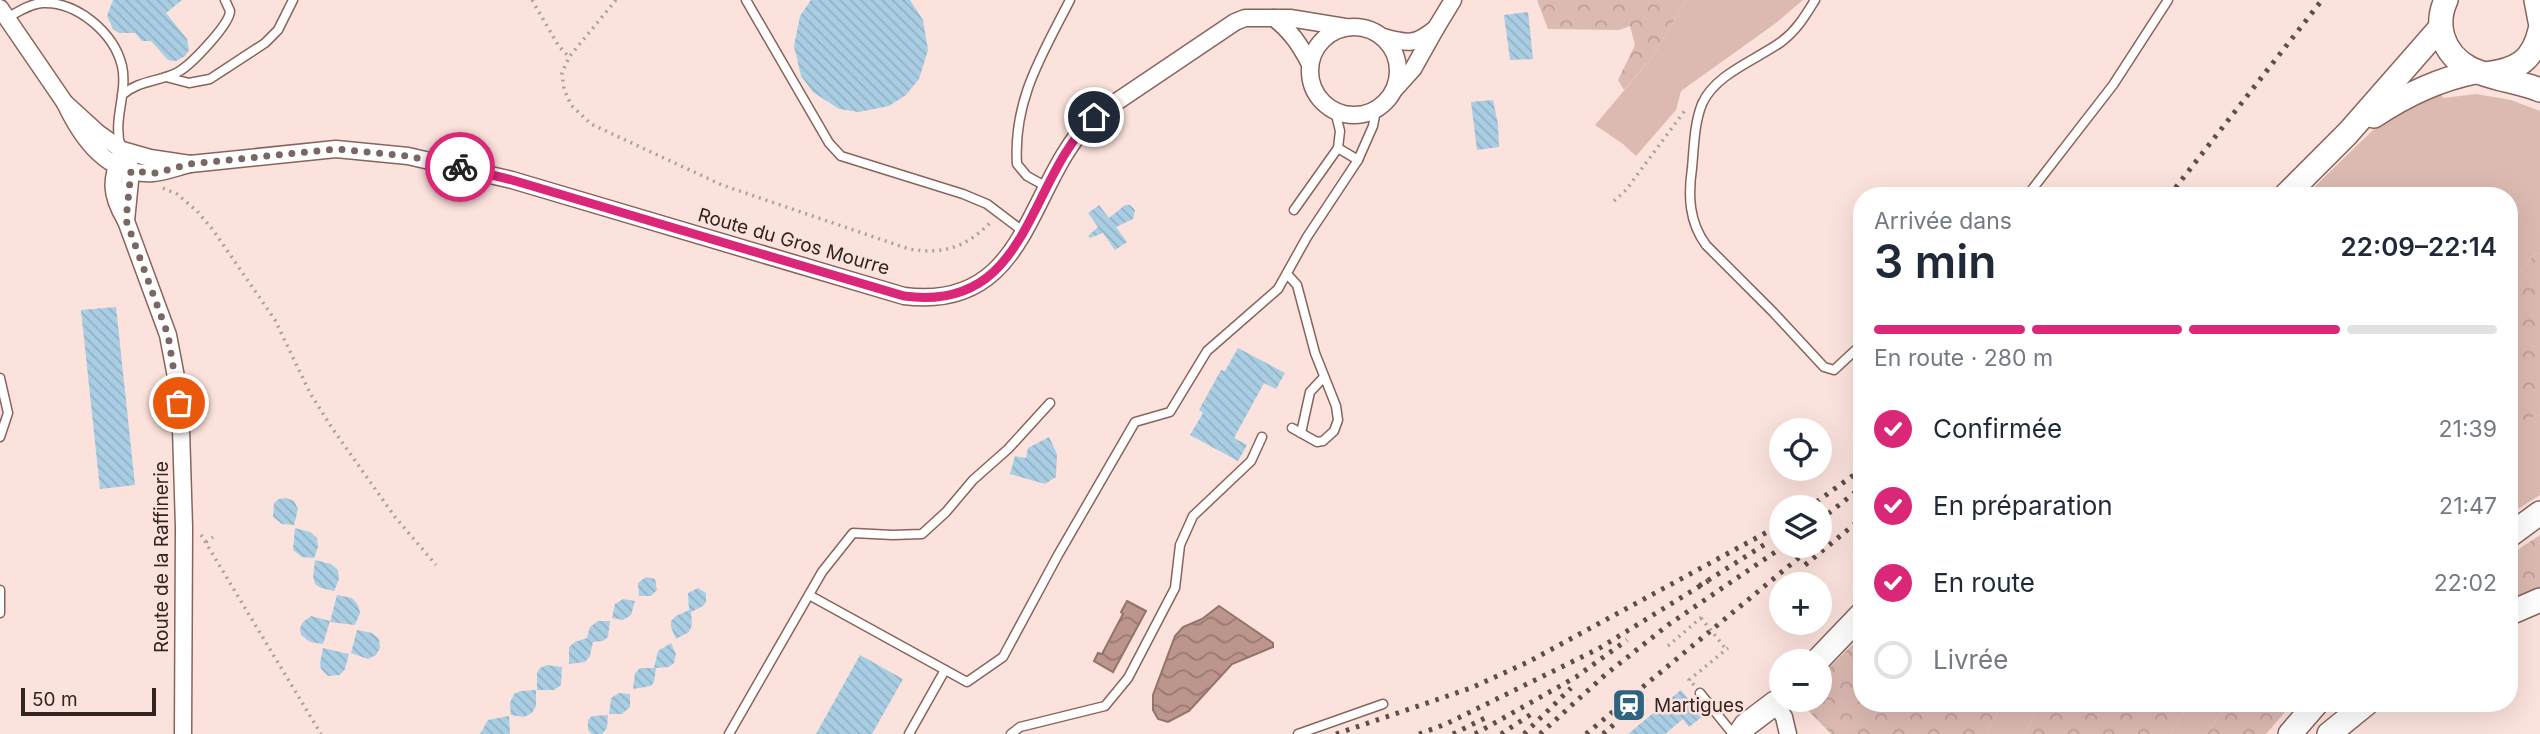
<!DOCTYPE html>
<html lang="fr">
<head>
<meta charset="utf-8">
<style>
	body { margin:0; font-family:Inter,sans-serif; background:#f6f6f7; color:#1f2937; height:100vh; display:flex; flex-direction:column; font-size:26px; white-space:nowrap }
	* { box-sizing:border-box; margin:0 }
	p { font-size:23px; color:#747a83 }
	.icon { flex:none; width:38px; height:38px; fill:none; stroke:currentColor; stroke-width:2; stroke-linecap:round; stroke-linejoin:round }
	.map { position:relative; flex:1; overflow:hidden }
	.drawer { position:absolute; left:1853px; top:187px; width:665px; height:525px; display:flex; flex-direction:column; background:#fff; border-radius:28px; box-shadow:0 7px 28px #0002 }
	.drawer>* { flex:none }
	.buttons { position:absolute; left:1769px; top:418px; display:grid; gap:14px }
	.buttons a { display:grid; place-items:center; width:63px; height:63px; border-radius:50%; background:#fff; box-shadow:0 7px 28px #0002; font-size:35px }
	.scale { position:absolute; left:21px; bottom:18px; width:135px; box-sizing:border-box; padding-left:7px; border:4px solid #342421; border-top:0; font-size:19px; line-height:24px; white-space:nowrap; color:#342421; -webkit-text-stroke:5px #fce2dc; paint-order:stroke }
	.pin { position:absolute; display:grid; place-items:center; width:60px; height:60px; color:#fff; margin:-30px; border:4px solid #fff; border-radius:50%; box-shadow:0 2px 7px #0007 }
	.courier { position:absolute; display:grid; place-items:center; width:70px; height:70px; margin:-35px; border:5px solid #db2777; border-radius:50%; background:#fff; color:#222; box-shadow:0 2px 9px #0007 }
	.overview em { font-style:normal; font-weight:600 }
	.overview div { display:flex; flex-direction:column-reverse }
	.overview { display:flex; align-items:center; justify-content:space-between; height:119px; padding:0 21px }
	h1 { font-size:46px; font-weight:600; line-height:52px }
	.bar { display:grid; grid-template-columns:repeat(4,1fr); gap:10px 7px; align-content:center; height:84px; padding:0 21px }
	.bar i { height:9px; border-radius:5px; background:#e0e1e3 }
	.bar .selected { background:#db2777 }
	.bar p { grid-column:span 4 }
	ol { padding:0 21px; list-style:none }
	li { display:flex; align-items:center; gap:21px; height:77px }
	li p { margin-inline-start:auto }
	li .icon { padding:7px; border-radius:50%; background:#db2777; color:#fff; stroke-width:4 }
	li:last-child { color:#747a83 }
	li i { width:38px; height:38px; border:4px solid #e0e1e3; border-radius:50% }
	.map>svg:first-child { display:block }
</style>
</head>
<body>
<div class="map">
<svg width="2540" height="734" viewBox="0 0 2540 734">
	<defs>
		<pattern id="forest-crowns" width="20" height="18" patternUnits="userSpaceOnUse" patternTransform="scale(1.75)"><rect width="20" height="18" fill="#dcbab2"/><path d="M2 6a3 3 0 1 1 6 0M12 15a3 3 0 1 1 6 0" fill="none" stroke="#bda099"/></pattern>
		<pattern id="water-waves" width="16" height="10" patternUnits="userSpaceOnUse" patternTransform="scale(1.75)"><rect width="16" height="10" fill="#bc958c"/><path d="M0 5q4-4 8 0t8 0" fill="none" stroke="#9a7972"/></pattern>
		<pattern id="building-back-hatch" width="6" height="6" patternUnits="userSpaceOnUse" patternTransform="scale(1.75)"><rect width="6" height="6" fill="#a9cee4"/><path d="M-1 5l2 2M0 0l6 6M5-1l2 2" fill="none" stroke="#92b1c3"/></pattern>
	</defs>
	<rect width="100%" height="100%" fill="#fce2dc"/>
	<g fill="#dcbab2">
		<path d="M1686,0H1803L1776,23L1681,91L1676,110L1636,156L1623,144L1595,125L1653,56Z"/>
		<path d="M2440,92L2443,98L2476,94L2511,100L2540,111V248L2510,284V196H2305L2373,130L2411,105Z"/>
		<path d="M2540,415V495L2510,514V424Z"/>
		<path d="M2002,704H2039L2025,734H1986Z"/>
		<path d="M2189,704H2228L2206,734H2170Z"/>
	</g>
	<g fill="url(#forest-crowns)">
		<path d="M1537,0H1686L1653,56L1624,90L1618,80L1635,45L1630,26L1619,30L1548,29Z"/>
		<path d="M2540,248V415L2510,424V284Z"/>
		<path d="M2540,535V590L2510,603V555Z"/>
		<path d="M1862,635V704H2002L1986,734H1831L1798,700H1820V677Z"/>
		<path d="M2039,704H2189L2170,734H2025Z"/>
		<path d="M2228,704H2292L2266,734H2206Z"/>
	</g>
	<g fill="url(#water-waves)" stroke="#93736c" stroke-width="2">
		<path d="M1127,601L1146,611L1113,672L1094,661L1098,653L1102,654L1123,614L1121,612Z"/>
		<path d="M1219,606L1273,643V647L1232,664L1189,711L1168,722L1158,719L1153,710V695L1175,636L1183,627L1202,619Z"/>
	</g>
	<g fill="url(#building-back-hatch)">
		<path d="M113,0H182L166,13L187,39L189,50L185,56L176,61L168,60L151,41H142L135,33H119L113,29L107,16Z"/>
		<path d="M811,0H910L923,20L928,50L919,79L906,95L889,106L859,112L839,109L813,92L801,76L794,46L800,16Z"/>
		<path d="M1528,12L1533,59L1510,60L1504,15Z"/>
		<path d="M1493,100L1498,124L1499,147L1477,150L1471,102Z"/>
		<path d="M1099,205L1109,218L1125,205H1130L1135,210L1133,219L1116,227L1127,242L1115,250L1103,233L1090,238L1088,236L1098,227L1088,213Z"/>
		<path d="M116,307L135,485L100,489L81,310Z"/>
		<path d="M1238,348L1285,373L1276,389L1264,383L1234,438L1247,445L1238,461L1190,435L1203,413L1199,410L1221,370L1225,371Z"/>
		<path d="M1049,437L1057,454L1056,477L1045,484L1010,474L1015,456L1026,458L1028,448Z"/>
		<path d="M286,498L294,501L298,509L294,525L282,524L273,517L274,503L279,499Z"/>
		<path d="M295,528L310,532L317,538L318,547L314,558L302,557L293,550Z"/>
		<path d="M315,560L331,564L338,570L339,579L334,591L321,588L315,584L313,577Z"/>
		<path d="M646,577L655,579L657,590L651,596H639L638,583Z"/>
		<path d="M698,588L706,593V602L703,606L691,612L692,625L689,632L676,639L671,627V621L676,616L689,610L688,593Z"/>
		<path d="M337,595L352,598L358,605L360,613L355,625L330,622Z"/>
		<path d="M623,599L635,601L631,615L623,620L612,618L615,604Z"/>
		<path d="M311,616L330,621L323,644L310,642L301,635L300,628L303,622Z"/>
		<path d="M598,621H610L608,637L603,641L593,642L590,656L585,662L569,664V647L575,642L587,638L590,627Z"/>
		<path d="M357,630L372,633L379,639L380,648L376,655L368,659L351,653Z"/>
		<path d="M671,643L676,654L674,663L669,667L656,668L654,682L651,686L633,689L635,673L640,668H654L658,651Z"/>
		<path d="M323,648L349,654L345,669L340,675L328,676L321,669L320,663Z"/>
		<path d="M860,655L903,679L872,734H816Z"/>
		<path d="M547,665L562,667L561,685L554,690H537V673L540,668Z"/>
		<path d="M536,690V706L532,713L524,717L511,715L510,703L514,694L521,691Z"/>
		<path d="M1681,690L1703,716L1689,727L1683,719L1665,734H1628Z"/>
		<path d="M619,693L630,694V707L622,714H609L611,698Z"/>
		<path d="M608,715L607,728L602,734H592L588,730V720L592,716Z"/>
		<path d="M509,716L510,734H480L488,720Z"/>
	</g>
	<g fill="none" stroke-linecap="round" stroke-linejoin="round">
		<g stroke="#88645b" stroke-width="11">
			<g id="lane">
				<path d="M746,0L829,143L841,156L963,194L987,204L1024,232"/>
				<path d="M1815,0C1805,16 1797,30 1781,42C1756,60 1715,74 1702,104C1694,124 1694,148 1692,168C1688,196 1689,222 1706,245L1773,312L1824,367L1834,370L1862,344"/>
				<path d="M7,18C18,12 29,4 42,3C77,1 114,33 122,66C128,93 112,121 121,147"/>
				<path d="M166,77L189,83L210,79L265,43L278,30L293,0"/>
				<path d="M122,95C139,80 159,82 178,72C191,65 230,24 230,11L225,0"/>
				<path d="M1335,111L1340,131L1338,148L1358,160"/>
				<path d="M1047,187L1027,176L1017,164C1013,100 1042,55 1070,0"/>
				<path d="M2027,196L2113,85L2168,0"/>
				<path d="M1294,210L1338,148"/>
				<path d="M1287,274L1297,285L1315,353L1336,406L1338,420L1334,431L1323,441L1317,442L1292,428"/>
				<path d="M0,378L8,413L0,437"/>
				<path d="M1301,433L1310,392L1324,377"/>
				<path d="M0,590V613"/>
				<path d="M809,595L967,682L1003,657L1058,555L1135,422L1170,412L1207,351L1278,289L1307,237L1358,160L1373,126L1376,110"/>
				<path d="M1700,693L1733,734"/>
				<path d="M729,734L822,572L853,533L893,535L922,534L946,512L973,480L1008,449L1050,403"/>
				<path d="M909,734L945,670"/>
				<path d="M1011,734L1020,727L1105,706L1128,678L1175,588L1180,545L1193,516L1251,461L1262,437"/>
				<path d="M1298,734L1383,704"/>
			</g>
		</g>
		<g stroke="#88645b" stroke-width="19">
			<g id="street">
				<path d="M0,8L65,103"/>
				<circle cx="1354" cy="71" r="44"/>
				<path d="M1436,28L1453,0"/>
				<path d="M1383,37C1408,44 1416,45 1436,28L1413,69L1395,89"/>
				<path d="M1310,64C1300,45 1291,31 1274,18H1290L1345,27"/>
				<path d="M122,150C111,179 109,193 126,221L131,171L128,161L122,150L98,133L65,103C82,139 108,176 153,173C165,172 178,167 190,164L150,158L122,150"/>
				<path d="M190,164L336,149L408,156L512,180L904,296C1031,312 1026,181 1094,117L1235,22L1245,18H1274"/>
				<path d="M126,221L168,335L176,377L181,429L184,527L183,734"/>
				<path d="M1775,703L1784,717L1788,734"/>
			</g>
		</g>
		<g stroke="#88645b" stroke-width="26">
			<g id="secondary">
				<path d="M2446,0C2440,13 2439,24 2443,37C2456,79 2506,76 2540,90"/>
				<path d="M2536,0L2540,21"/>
				<path d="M2486,74C2517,70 2533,61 2540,30"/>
				<path d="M2374,116C2404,96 2440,79 2475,72"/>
				<path d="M2285,196L2348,133L2440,28"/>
				<path d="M2510,535L2540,513"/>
				<path d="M2510,613L2540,600"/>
				<path d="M1816,662L1862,614"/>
				<path d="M1740,734L1746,725L1775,703"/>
				<path d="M2290,734L2316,704"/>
				<path d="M2329,734L2366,704"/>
			</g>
		</g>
		<g stroke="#b39d98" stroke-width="3.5" stroke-dasharray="2 5" stroke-linecap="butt">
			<path d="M532,0L558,45L569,57"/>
			<path d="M616,0L569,57L562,73L564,89L571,105L591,124L722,185L909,249C944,255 966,247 991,222"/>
			<path d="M163,188L177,194L197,211L213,230L275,320L310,393L332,428L395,517L436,565"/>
			<path d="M1614,201L1626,190L1686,109"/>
			<path d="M201,535L321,734"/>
			<path d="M206,542L213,537"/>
			<path d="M1668,646L1703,616"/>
			<path d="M1694,685L1689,680L1728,648"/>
		</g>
		<use href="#lane" stroke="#fff" stroke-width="8"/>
		<use href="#street" stroke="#fff" stroke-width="16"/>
		<use href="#secondary" stroke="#fff" stroke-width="23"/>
		<g stroke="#5f4d49" stroke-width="5" stroke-dasharray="3.5 7" stroke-linecap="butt">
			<path d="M2169,196L2322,0"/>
			<path d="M1808,508L1862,469"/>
			<path d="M1820,520L1862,487"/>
			<path d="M1805,565L1862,518"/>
			<path d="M1699,586L1767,543"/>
			<path d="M1336,734L1471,688L1528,662L1782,524"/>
			<path d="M1419,734L1446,724L1598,649L1708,581"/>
			<path d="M1453,734L1485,718"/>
			<path d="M1475,734L1576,677L1627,640"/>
			<path d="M1501,734L1536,711"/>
			<path d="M1524,734L1571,688"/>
			<path d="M1540,734L1605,675L1668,625L1784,546"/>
			<path d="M1586,734L1813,546"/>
			<path d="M1603,734L1619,720"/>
		</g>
		<path stroke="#b39d98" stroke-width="3.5" stroke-dasharray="2 5" stroke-linecap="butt" d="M1701,618L1726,649"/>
	</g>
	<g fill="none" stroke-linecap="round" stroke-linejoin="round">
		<path stroke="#7a6662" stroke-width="7" stroke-dasharray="0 12.6" d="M179,403L168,335L126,220L131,171L156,173L190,164L336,149L408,156L460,167"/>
		<path stroke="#db2777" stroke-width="9" d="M460,167L512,180L904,296C1030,313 1026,181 1094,117"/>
	</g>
	<defs>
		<g id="station-square" transform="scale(1.75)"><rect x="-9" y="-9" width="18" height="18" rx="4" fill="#2f6480" stroke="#fce2dc"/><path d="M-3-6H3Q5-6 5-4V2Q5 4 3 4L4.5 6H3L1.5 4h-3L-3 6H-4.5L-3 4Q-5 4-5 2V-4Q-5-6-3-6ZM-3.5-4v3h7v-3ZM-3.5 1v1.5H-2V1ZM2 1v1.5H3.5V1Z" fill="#fff"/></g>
	</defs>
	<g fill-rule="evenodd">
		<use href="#station-square" x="1629" y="705"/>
	</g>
	<g text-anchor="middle" stroke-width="5" stroke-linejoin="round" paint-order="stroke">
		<g font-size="19" fill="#342421" stroke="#fce2dc">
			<text transform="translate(794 241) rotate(16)" y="7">Route du Gros Mourre</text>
			<text transform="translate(161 557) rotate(-90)" y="7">Route de la Raffinerie</text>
		</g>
		<g font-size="19" fill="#342421" stroke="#fce2dc" text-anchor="start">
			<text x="1654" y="712">Martigues</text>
		</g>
	</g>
</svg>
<div class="buttons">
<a><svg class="icon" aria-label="locate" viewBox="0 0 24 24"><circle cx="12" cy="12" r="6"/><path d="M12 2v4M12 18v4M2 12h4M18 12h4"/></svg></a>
<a><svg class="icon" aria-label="layers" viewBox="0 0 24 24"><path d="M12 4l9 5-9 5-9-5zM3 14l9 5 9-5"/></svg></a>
<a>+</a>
<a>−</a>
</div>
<div class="scale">50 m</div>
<div class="pin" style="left:179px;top:403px;background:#ea580c"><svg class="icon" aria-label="bag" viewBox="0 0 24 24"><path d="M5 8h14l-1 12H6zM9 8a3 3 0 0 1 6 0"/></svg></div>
<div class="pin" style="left:1094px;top:117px;background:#1f2937"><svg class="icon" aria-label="home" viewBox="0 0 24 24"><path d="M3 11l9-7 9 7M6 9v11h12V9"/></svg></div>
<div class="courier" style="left:460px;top:167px"><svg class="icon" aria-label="bike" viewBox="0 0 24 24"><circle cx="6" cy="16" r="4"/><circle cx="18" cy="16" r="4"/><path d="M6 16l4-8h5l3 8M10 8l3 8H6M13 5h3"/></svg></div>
<section class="drawer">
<div class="overview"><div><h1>3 min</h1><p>Arrivée dans</p></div><em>22:09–22:14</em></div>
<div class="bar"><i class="selected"></i><i class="selected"></i><i class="selected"></i><i></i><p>En route · 280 m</p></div>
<ol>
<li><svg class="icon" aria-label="check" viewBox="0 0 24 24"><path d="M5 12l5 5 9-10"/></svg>Confirmée<p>21:39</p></li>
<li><svg class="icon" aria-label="check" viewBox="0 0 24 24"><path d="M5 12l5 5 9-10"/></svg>En préparation<p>21:47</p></li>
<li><svg class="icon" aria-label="check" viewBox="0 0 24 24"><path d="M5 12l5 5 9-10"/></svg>En route<p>22:02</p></li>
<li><i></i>Livrée</li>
</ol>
</section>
</div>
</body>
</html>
